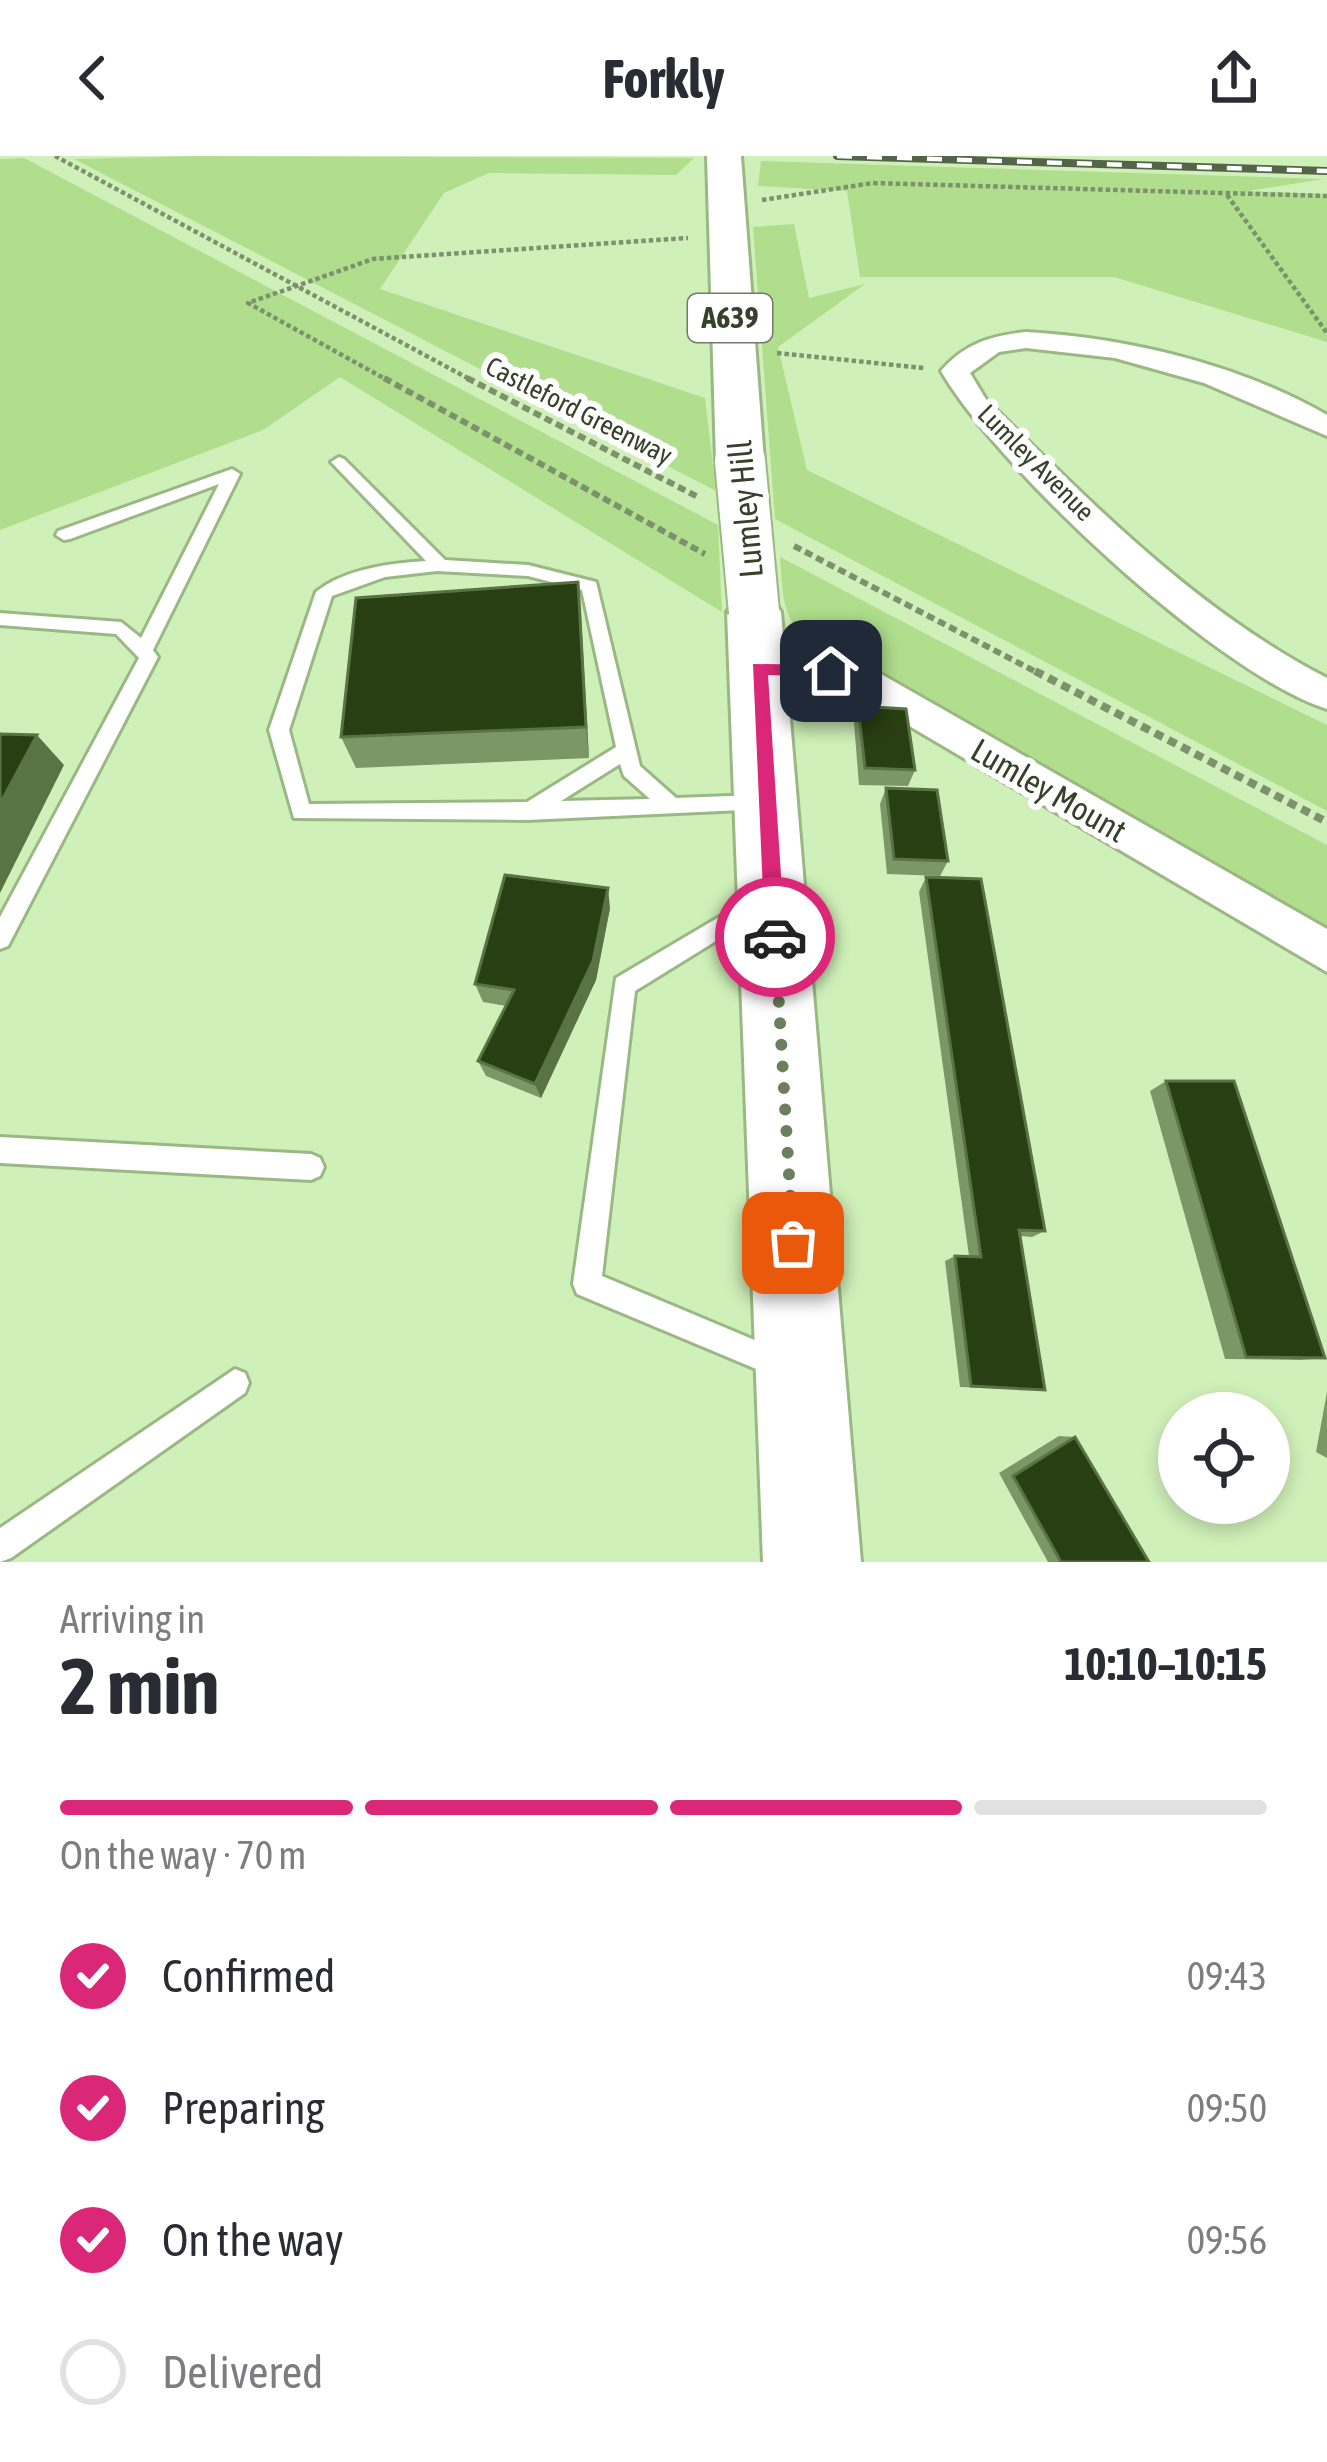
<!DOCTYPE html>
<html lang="en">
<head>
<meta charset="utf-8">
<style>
	body { margin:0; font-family:"Asap Condensed",sans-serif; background:#f2f2f3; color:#2b2b33; height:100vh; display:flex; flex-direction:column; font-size:45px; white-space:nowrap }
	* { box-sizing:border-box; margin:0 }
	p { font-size:39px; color:#7c7c81 }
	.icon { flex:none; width:66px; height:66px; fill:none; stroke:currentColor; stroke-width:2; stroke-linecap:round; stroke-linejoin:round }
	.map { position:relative; height:1406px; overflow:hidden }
	.sheet { display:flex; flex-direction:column; background:#fff; flex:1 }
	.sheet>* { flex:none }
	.buttons { position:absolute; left:1158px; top:1236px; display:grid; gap:24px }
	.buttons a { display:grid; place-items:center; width:132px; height:132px; border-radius:50%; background:#fff; box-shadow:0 6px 18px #0003; font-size:60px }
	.pin { position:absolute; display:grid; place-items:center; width:102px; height:102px; color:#fff; margin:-51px; border-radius:24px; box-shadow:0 6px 18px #0006 }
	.courier { position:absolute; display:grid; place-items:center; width:120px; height:120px; margin:-60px; border:9px solid #db2777; border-radius:50%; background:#fff; color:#222; box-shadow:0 3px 15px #0007 }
	.summary em { font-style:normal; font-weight:700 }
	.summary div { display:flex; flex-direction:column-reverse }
	.summary { display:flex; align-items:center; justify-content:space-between; height:204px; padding:0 60px }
	h1 { font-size:78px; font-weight:700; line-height:90px }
	.bar { display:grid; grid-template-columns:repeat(4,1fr); gap:18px 12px; align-content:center; height:144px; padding:0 60px }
	.bar i { height:15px; border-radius:9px; background:#e1e1e2 }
	.bar .active { background:#db2777 }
	.bar p { grid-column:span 4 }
	ol { padding:0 60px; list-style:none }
	li { display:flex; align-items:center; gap:36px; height:132px }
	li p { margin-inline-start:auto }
	li .icon { padding:12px; border-radius:50%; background:#db2777; color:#fff; stroke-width:4 }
	li:last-child { color:#7c7c81 }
	li i { width:66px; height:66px; border:6px solid #e1e1e2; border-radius:50% }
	header { display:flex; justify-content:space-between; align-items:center; height:156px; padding:0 60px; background:#fff; font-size:54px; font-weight:700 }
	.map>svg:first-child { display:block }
</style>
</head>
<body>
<header><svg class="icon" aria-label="back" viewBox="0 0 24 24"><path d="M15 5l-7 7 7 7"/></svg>Forkly<svg class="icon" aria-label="share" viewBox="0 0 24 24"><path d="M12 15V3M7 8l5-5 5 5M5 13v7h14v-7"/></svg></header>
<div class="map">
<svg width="1327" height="1406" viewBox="0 0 1327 1406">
	<rect width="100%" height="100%" fill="#d0f0b9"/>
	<g fill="#b0de8c">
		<path d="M195,0L694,2L676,19L489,17L444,37L380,133L705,242L716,335L74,3Z"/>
		<path d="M24,2L718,369L722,456L340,221L263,274L0,374V3Z"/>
		<path d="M761,5L1324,23L1248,35L1327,38V186L1114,121H860L847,35L758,30Z"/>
		<path d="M794,68L809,142L865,128L778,191L807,314L1327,569V655L775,363L753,71Z"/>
		<path d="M780,401L1327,689V788L810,487C781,464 783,437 780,401Z"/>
	</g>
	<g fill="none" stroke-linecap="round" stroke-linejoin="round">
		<g stroke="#9ab883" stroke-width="6">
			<g id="lane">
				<path d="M339,301L344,303L445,404L528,409L596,426L640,610L676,642L758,639L765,641L768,647L765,653L527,664L294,662L269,574L316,436C344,413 391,407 426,405L334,309L331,306ZM437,415L528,420L582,434L616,591L527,646L309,648L289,574L332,440L385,421ZM620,608L624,620L650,643L561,645Z"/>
				<path d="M232,313L240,318L153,494L158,501L8,790L0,793V761L139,502L116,478L0,469V457L121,466L141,482L219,328L70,383L64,384L56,379L58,375Z"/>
				<path d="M763,735L771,737L774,744L771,751L635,835L602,1120L788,1198L792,1208L788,1218L778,1222L577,1138L573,1128L616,822Z"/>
				<path d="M0,981L311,998L320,1002L324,1011L320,1020L311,1024L0,1007Z"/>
				<path d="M235,1213L245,1217L249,1227L245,1237L11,1402L0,1406V1372Z"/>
			</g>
		</g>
		<g stroke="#9ab883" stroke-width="6">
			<g id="street">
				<path d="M1026,176C1128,182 1238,208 1327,259V280L1204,227L1115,202L1026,192L999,196L970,217L987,245C1093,348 1195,454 1327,522V553C1219,519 998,313 941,215C965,187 991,180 1026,176Z"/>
				<path d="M759,499L831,502L881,518L1327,773V816L855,538L829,528L746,521L741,512L746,503Z"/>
			</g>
		</g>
		<g stroke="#9ab883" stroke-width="6">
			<g id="primary">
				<path d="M707,0H741L764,305L757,315L740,319L723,315L716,305Z"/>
				<path d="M754,437L773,443L781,456L861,1406H763L727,456L735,443Z"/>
			</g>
		</g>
		<g stroke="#7c916c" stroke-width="4.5" stroke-dasharray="4.5 3" stroke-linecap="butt">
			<path d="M55,0L473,225"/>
			<path d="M1227,39L1327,177"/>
			<path d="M762,44L873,27L1327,40"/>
			<path d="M777,197L924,212"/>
			<path d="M389,225L248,147L373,103L688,82"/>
		</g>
		<g stroke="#7c916c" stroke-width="6" stroke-dasharray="8 4.5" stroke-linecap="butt">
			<path d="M384,222L705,398"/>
			<path d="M467,222L700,342"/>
			<path d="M794,390L1040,518"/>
		</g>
		<path stroke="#7c916c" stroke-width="8" stroke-dasharray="9 6" stroke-linecap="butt" d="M1035,515L1327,666"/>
		<use href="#lane" fill="#fff" fill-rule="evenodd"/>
		<use href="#street" fill="#fff" fill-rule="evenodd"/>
		<use href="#primary" fill="#fff" fill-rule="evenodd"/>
		<g stroke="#546448" stroke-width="8">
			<path id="rail" d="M837,0L1327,15"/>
		</g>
		<use href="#rail" stroke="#fff" stroke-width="4.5" stroke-dasharray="15" stroke-linecap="butt"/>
		<g stroke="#9ab883" stroke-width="54" stroke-linecap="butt">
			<path id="primary-bridge" d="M740,305L754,456"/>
		</g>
		<use href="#primary-bridge" stroke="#fff" stroke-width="50"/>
	</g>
	<g fill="#7c9766">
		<path d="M578,426L589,602L356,612L341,581Z"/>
		<path d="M858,550L915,614L908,630L859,629L854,567Z"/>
		<path d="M886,632L948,705L940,720L887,718L880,648Z"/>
		<path d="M926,721L1045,1075L1032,1081L1020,1080L1045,1234L960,1231L945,1105L955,1100H969L919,736Z"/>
		<path d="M610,752L596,824L541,942L486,920L478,905L506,850L483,846L475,828Z"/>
		<path d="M1166,925L1325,1202L1301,1204L1225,1203L1150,935Z"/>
		<path d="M1327,1236V1302L1316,1296Z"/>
		<path d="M1059,1280L1075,1281L1149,1406H1048L999,1317Z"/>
	</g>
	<g fill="#5a7345">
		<path d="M578,426L581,459L589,602L586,571Z"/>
		<path d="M37,579L64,609L0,737V648Z"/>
		<path d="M608,732L610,752L596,824L541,942L535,928Z"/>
	</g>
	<g fill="#283e13" stroke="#5a7345" stroke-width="3">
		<path d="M578,426L586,571L341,581L356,442Z"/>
		<path d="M858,550L906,553L915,614L865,612Z"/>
		<path d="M0,578L37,579L0,648Z"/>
		<path d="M886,632L937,634L948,705L894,703Z"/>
		<path d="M505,719L608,732L593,805L535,928L478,905L514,834L475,828Z"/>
		<path d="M926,721L981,723L1045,1075L1019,1074L1045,1234L971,1230L955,1100L981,1101Z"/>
		<path d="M1166,925H1234L1325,1202L1246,1201Z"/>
		<path d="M1075,1281L1149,1406H1061L1013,1320Z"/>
	</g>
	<path fill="#db2777" d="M753,508L831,509L840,515L831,521L768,519L785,781L775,791L765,781Z"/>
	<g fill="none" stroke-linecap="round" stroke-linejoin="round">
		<path stroke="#6b7e5d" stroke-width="12" stroke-dasharray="0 21.6" d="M775,781L793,1087"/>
	</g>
	<g text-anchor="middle" stroke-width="12" stroke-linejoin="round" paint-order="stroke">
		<g font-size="27" fill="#35412b" stroke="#fff">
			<text transform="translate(579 255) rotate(27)" y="9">Castleford Greenway</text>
			<text transform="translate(1036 307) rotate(45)" y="9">Lumley Avenue</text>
		</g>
		<rect fill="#fff" stroke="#727a6b" stroke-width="3" x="688" y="138" width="84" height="48" rx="9"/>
		<g font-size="30" font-weight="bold" fill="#35412b">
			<text x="730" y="172">A639</text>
		</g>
		<g font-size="33" fill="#35412b" stroke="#fff">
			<text transform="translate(745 353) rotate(-95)" y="12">Lumley Hill</text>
			<text transform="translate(1049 634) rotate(30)" y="12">Lumley Mount</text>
		</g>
	</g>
</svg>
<div class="buttons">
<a><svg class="icon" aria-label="locate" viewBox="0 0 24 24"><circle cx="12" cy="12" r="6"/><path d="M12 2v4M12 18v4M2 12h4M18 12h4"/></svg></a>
</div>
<div class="pin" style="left:793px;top:1087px;background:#ea580c"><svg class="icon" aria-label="bag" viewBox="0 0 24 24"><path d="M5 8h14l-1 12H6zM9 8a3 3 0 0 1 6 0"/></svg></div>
<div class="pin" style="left:831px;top:515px;background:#1f2937"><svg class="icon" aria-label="home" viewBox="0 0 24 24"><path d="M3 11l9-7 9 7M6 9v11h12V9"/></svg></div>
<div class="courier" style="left:775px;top:781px"><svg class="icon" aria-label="car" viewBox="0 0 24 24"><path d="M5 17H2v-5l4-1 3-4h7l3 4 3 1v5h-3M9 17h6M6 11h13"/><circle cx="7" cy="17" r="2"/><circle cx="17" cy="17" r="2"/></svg></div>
</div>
<section class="sheet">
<div class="summary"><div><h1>2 min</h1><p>Arriving in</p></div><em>10:10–10:15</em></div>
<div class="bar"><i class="active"></i><i class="active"></i><i class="active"></i><i></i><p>On the way · 70 m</p></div>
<ol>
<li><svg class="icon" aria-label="check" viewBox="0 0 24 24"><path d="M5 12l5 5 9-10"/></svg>Confirmed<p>09:43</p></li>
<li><svg class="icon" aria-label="check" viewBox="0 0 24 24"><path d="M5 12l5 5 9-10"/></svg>Preparing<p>09:50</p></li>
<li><svg class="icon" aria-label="check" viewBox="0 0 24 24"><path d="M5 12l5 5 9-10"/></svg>On the way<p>09:56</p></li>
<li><i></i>Delivered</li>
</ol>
</section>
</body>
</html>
